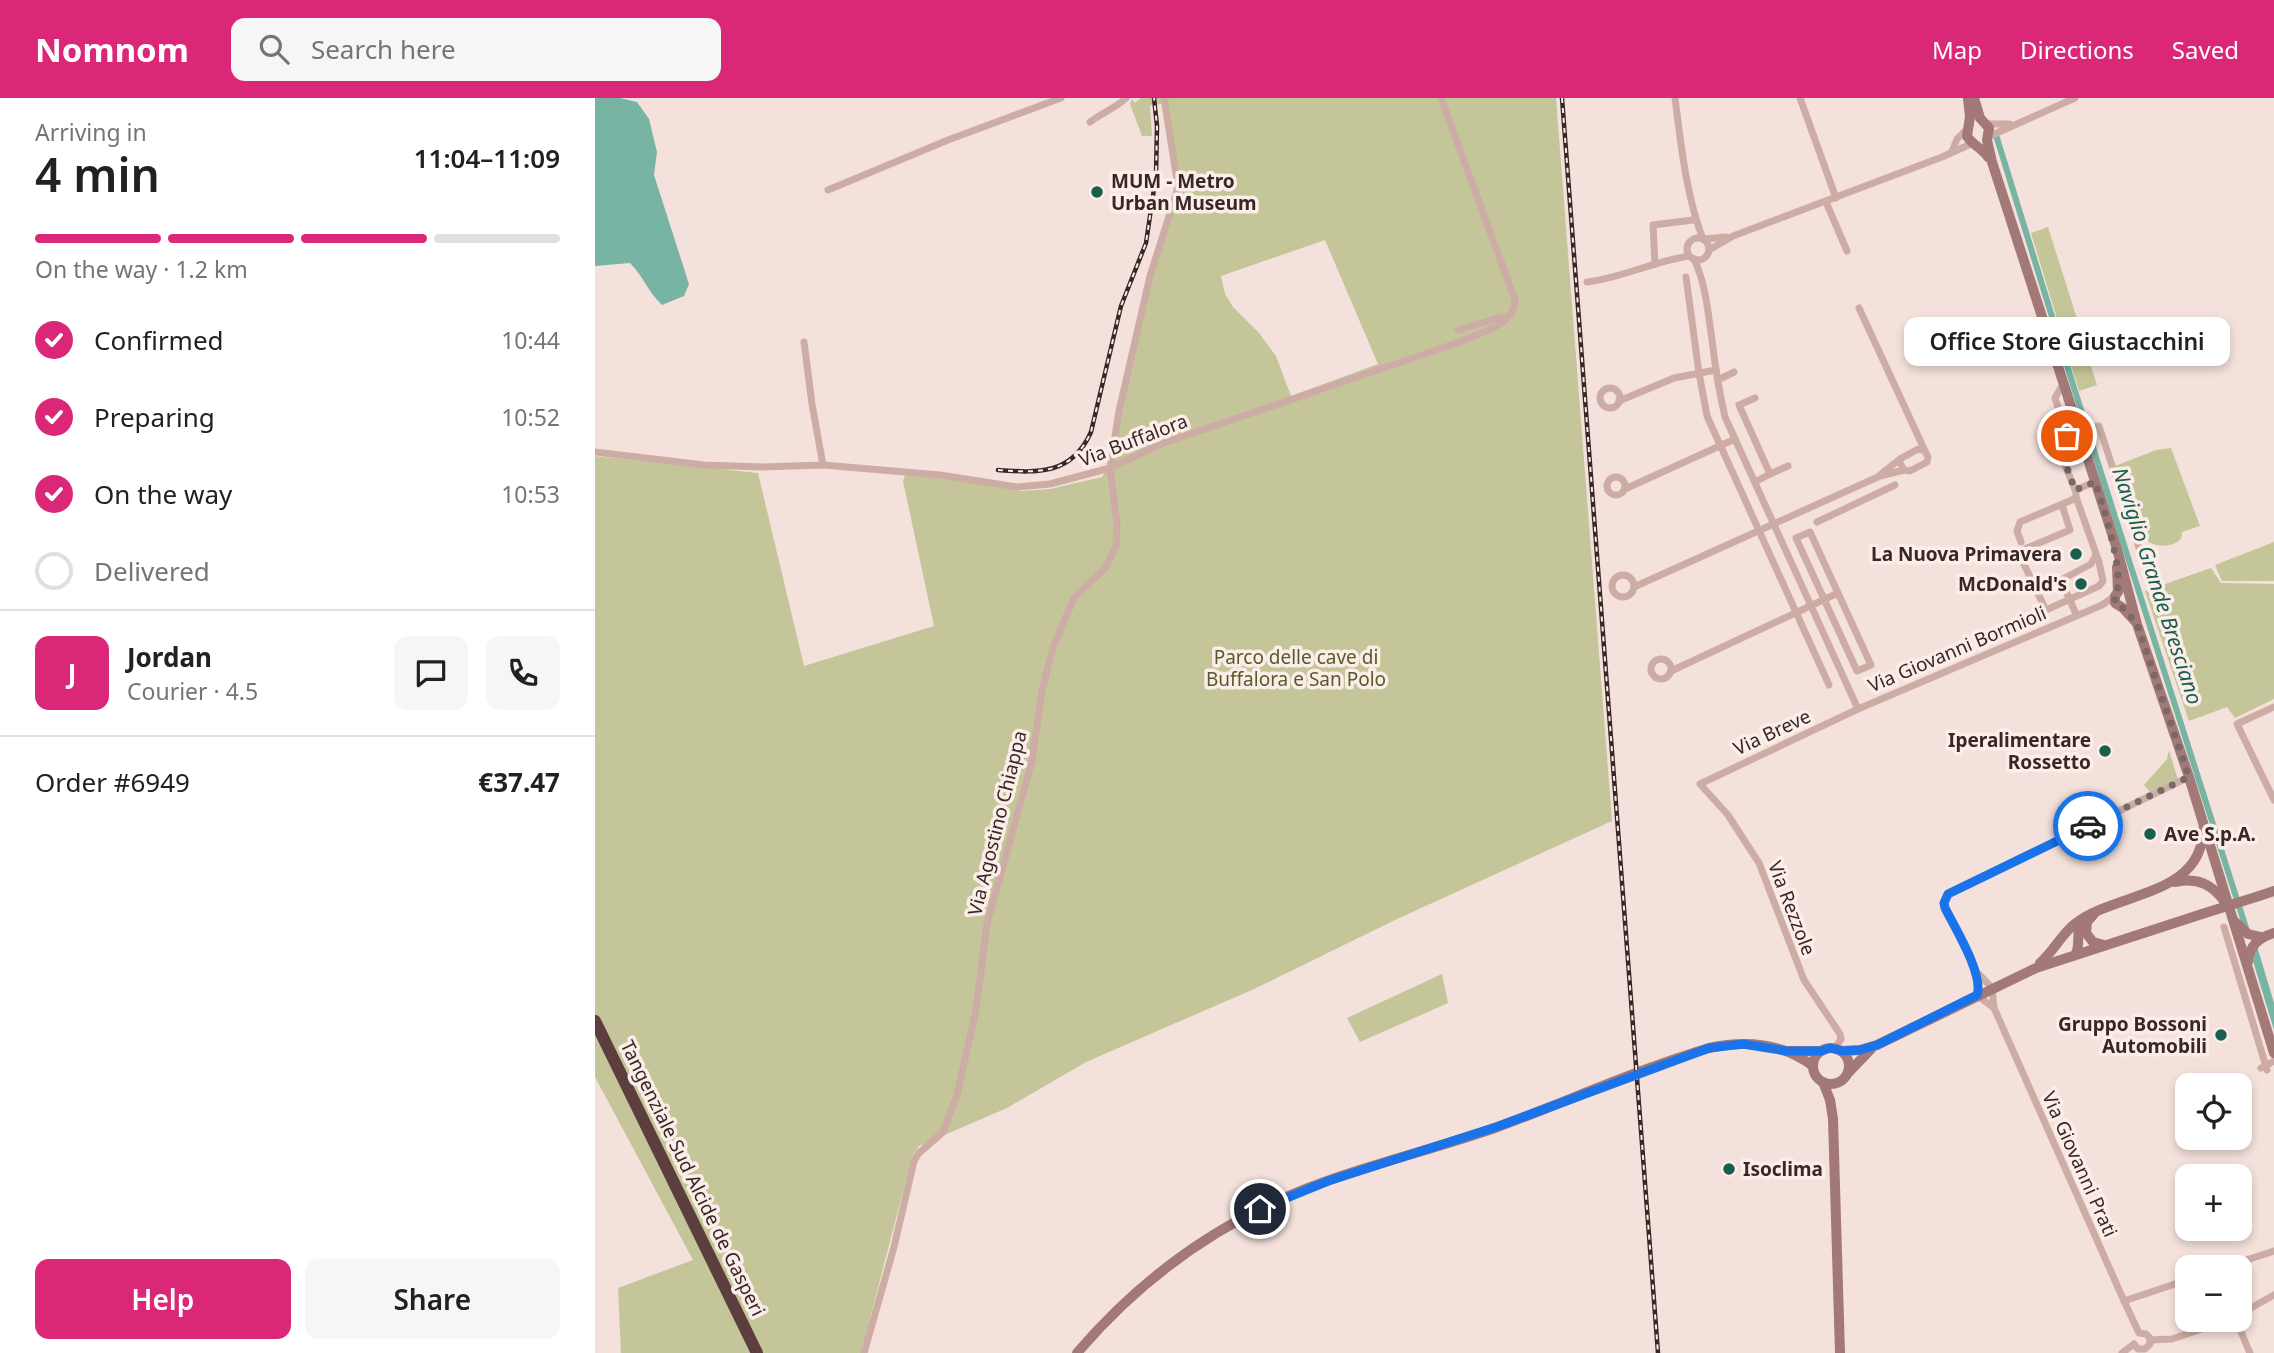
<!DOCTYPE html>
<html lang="en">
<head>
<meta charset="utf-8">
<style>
	body { margin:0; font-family:"Noto Sans",sans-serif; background:#f6f6f6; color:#202124; height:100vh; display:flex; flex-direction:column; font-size:26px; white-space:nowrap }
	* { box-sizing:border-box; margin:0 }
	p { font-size:23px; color:#757577 }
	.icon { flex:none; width:38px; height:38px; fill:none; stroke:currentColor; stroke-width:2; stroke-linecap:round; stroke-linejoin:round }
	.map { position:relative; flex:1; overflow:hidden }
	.side { display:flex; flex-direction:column; background:#fff; width:595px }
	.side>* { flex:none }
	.tools { position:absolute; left:1580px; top:975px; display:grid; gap:14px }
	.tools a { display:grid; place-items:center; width:77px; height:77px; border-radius:14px; background:#fff; box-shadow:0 4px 10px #0003; font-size:35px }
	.pin { position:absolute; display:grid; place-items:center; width:60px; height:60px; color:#fff; margin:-30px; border:4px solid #fff; border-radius:50%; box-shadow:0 2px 7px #0007 }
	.courier { position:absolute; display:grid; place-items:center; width:70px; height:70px; margin:-35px; border:5px solid #1a73e8; border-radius:50%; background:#fff; color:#222; box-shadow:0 2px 9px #0007 }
	.bubble { position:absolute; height:49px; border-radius:14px; background:#fff; box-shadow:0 4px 10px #0003; font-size:23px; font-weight:600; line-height:49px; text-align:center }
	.head em { font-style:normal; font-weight:600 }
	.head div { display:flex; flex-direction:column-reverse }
	.head { display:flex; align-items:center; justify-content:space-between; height:119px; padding:0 35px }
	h1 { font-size:46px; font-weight:600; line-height:52px }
	.bar { display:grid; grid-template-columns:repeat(4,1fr); gap:10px 7px; align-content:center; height:84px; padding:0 35px }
	.bar i { height:9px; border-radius:5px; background:#e0e0e0 }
	.bar .on { background:#db2777 }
	.bar p { grid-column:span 4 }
	.line { display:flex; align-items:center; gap:18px; padding:0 35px; border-top:2px solid #e0e0e0 }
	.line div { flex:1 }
	.round { display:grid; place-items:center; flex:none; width:74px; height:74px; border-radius:14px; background:#f6f6f6 }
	ol { padding:0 35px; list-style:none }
	li { display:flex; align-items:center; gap:21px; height:77px }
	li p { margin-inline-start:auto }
	li .icon { padding:7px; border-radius:50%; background:#db2777; color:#fff; stroke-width:4 }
	li:last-child { color:#757577 }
	li i { width:38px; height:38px; border:4px solid #e0e0e0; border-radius:50% }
	.button { display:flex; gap:14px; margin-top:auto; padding:14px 35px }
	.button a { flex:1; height:80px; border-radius:14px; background:#db2777; color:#fff; font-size:28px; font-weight:600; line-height:80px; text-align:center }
	.button a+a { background:#f6f6f6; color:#202124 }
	header { display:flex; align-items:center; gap:42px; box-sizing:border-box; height:98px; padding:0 35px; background:#db2777; color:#fff }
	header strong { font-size:33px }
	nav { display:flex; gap:38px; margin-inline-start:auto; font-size:24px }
	.search { width:490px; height:63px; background:#f6f6f6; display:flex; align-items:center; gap:18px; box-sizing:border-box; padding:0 24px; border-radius:14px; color:#757577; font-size:26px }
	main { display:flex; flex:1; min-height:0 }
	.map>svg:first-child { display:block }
</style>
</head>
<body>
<header>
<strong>Nomnom</strong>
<div class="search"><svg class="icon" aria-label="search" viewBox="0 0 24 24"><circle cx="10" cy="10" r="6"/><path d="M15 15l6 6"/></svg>Search here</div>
<nav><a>Map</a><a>Directions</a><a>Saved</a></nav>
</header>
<main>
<section class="side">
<div class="head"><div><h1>4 min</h1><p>Arriving in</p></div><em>11:04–11:09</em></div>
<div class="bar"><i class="on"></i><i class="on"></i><i class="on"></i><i></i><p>On the way · 1.2 km</p></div>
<ol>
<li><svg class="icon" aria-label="check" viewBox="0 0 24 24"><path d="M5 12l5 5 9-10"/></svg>Confirmed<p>10:44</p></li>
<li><svg class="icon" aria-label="check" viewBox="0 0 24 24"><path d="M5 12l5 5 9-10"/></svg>Preparing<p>10:52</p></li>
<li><svg class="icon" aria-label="check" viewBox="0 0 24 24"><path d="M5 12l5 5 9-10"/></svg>On the way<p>10:53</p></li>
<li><i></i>Delivered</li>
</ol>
<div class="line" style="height:126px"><b class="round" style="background:#db2777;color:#fff">J</b><div><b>Jordan</b><p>Courier · 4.5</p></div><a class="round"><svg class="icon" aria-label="chat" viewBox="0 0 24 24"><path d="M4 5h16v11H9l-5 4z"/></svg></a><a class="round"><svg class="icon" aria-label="phone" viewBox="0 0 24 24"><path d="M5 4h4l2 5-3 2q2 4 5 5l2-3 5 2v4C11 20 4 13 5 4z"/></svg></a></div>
<div class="line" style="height:91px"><div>Order #6949</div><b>€37.47</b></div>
<div class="button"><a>Help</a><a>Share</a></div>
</section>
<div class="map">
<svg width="1679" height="1255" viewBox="0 0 1679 1255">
	<rect width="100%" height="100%" fill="#f4e1db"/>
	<g fill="#c4c599" fill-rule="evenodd">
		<path d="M546,0H567V6L555,7L557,38H547L535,6L537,1L540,5Z"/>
		<path d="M572,0H961L1017,723L802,821L659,891L491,964L412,1010L324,1048L317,1059L266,1255H26L23,1190L98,1162L0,979V358L163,375L209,568L339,528L308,383L310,377L373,383L427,393L455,391L507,379L519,358L526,313L557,178L585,95ZM730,142L783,266L696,298L681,258L664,235L638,209L630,196L626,178Z"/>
		<path d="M1453,129L1484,227L1473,231C1477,243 1479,252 1492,256L1502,287L1484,293L1436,135Z"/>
		<path d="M1576,350L1605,428L1587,434C1587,441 1585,443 1578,446C1537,459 1529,396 1520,368L1561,352Z"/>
		<path d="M1679,444V483H1627L1620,467Z"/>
		<path d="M1616,470L1626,485L1679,486V601L1640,620L1632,609L1594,623L1550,493Z"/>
		<path d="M1574,652L1583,682L1555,694L1549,687L1572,661Z"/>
		<path d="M847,876L853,905L765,944L752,920Z"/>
	</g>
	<g fill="#77b4a4">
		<path d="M0,0H25L42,4L54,21L62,54L59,77L94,186L89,198L67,207C53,194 49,179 35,165L0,168Z"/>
		<path d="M1662,848L1679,905V932L1658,863Z"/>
	</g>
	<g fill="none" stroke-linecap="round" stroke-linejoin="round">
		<path stroke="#77b4a4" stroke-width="6" d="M1401,37L1479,290L1651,830"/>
		<g stroke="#ceaca6" stroke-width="7">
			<path d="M1080,0C1086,47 1091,97 1108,141L1131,139"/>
			<path d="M1205,0L1241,100"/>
			<path d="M495,24C505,16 524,8 531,0"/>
			<path d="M1391,26H1415"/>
			<path d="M1395,38L1480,0"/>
			<path d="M1357,53L1362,41L1372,31"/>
			<path d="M233,92L353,42L466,0"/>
			<path d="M1231,104L1252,153"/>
			<circle cx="1103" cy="151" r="11"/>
			<path d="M1114,152L1138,138L1347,59L1378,45"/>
			<path d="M1099,161C1111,186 1113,215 1117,242C1120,268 1124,293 1130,319L1263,611"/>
			<path d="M1060,166L1058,127L1098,122"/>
			<path d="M1091,179L1104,275L1112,318L1234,587"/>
			<path d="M992,184C1027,180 1059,163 1094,158"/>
			<path d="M1264,210L1330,353"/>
			<path d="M863,232L907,219L911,221"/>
			<path d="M209,244L217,306L228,367"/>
			<path d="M1123,282L1139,274"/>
			<circle cx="1015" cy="300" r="10"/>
			<path d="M1160,300L1144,307L1175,376L1160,384"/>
			<path d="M1024,303L1079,280L1121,272"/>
			<path d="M1483,332L1504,328L1549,465"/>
			<path d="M1323,351L1330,353L1333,359L1332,364L1315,373L1309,372L1305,365V361Z"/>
			<path d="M0,354L109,367L167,369L228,367L345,377L422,389L455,386L515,370L566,346L862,245C881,236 920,228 920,202L846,0"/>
			<path d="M1175,376L1193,368"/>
			<path d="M1285,377L1305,361"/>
			<circle cx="1021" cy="388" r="9"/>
			<path d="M1030,391L1140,341"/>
			<path d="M1480,392L1500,384"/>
			<path d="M1467,407L1475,432L1425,453L1424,456L1451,512L1504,488L1508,483L1504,464L1481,399"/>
			<path d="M1222,424L1300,387"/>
			<path d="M1215,434L1276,567L1262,573L1201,440Z"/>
			<path d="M1426,444L1422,433L1425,424L1477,402L1481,399V394L1470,367L1478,356L1460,300L1468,286"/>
			<circle cx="1028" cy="488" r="11"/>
			<path d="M1039,489L1285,378L1309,372"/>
			<path d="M1481,516L1466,482L1496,466L1501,457"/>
			<circle cx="1066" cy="571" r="10"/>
			<path d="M1076,573L1243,495"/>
			<path d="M1679,609L1642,626L1679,702"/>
			<path d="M1629,829L1672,972"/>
			<path d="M1379,871L1397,890L1399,910L1529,1203L1544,1235L1551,1236L1555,1240V1246L1550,1251H1543L1539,1246"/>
			<path d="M1399,910L1382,897C1389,877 1360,830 1350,810L1349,805L1353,796L1594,679"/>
			<path d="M1240,950L1246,941L1245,936L1209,882L1164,765L1133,717L1105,686L1263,611L1507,507L1520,498"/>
			<path d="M1666,970L1679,963"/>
			<path d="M1630,1169L1679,1153"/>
			<path d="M1529,1203L1592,1182"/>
			<path d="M1645,1216L1679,1197"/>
			<path d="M1641,1222L1655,1255"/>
			<path d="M1555,1242L1577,1241L1634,1222"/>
			<path d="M269,1255L299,1149L319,1063L324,1055L348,1034L362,997L381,912L392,826L437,663L447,593L458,549L479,500L511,469L521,448L522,425L515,370L524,313L555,178L582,93V82L569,0"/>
			<path d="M1527,1255L1539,1246"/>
		</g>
		<g stroke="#a27977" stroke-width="10">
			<path d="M1379,0L1385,20L1394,30L1392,42L1397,64L1522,451L1542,526L1594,679L1679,955"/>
			<path d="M1373,1L1375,19L1372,38C1376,46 1387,50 1393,59"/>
			<path d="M1522,469L1523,494L1520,498V505L1528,510L1540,523"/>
			<path d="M1580,784C1602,779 1617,786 1630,804"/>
			<path d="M1664,798L1679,793"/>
			<path d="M1499,816L1492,824L1491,835L1498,844L1509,847"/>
			<path d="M1640,824L1653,836L1666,839"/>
			<path d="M1481,856C1486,844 1480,834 1487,823"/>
			<path d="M1653,864C1655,847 1663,840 1679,835"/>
			<path d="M1445,865C1459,853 1467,835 1481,825C1522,794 1608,798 1608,731"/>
			<circle cx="1236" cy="968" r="18"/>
			<path d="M1195,953H1225"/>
			<path d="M1247,953L1265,952L1282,947L1441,870L1607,816"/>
			<path d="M1253,975L1276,951"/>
			<path d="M1228,984L1235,1002L1238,1021L1245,1255"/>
			<path d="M482,1255C541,1186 614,1131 698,1096C764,1069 833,1053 900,1030C971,1004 1041,972 1114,950C1150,942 1188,945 1218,968"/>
		</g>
		<path stroke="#5b3e3d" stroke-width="12" d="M0,923L162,1255"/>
		<g stroke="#392727" stroke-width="4.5">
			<g id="rail">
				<path d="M967,0L1063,1255"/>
				<path d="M403,372C443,375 477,377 496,334L526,208L551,145L561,77L562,28L559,0"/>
			</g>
		</g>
		<use href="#rail" stroke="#fbede8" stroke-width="2" stroke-dasharray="5" stroke-linecap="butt"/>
		<path stroke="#a27977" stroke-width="10" d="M1607,816L1664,798"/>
	</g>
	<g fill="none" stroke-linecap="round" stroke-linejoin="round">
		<path stroke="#7a6866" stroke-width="7" stroke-dasharray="0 12.6" d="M1472,338L1478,358L1471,367L1480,392L1500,384C1507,405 1532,481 1520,498V505L1528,510L1542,526L1594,679L1493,728"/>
		<path stroke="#1a73e8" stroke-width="9" d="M665,1111L733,1083L901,1029L1114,950L1148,946L1191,953H1226L1235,950L1247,953L1265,952L1282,947L1382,897C1389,877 1360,830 1350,810L1349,805L1353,796L1493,728"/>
	</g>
	<g fill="#195f4e" stroke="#fbede8" stroke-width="2.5">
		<circle cx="502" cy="94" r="7"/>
		<circle cx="1481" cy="456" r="7"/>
		<circle cx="1486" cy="486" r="7"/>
		<circle cx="1510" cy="653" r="7"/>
		<circle cx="1555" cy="736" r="7"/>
		<circle cx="1626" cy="937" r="7"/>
		<circle cx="1134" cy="1071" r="7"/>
	</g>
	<g text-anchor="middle" stroke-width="7" stroke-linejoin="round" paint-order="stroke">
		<g font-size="19" font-weight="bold" fill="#392727" stroke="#fbede8" text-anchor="end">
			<text x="516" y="90" text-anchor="start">MUM - Metro<tspan x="516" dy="22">Urban Museum</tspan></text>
			<text x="1467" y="463">La Nuova Primavera</text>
			<text x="1472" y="493">McDonald's</text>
			<text x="1496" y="649">Iperalimentare<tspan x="1496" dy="22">Rossetto</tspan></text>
			<text x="1569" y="743" text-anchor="start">Ave S.p.A.</text>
			<text x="1612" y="933">Gruppo Bossoni<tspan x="1612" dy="22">Automobili</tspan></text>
			<text x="1148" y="1078" text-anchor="start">Isoclima</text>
		</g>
		<g font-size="19" fill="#392727" stroke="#fbede8">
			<text transform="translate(538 342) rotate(-21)" y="7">Via Buffalora</text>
			<text transform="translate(1362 551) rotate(-23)" y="7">Via Giovanni Bormioli</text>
			<text transform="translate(1177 634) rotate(-25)" y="7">Via Breve</text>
			<text transform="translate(402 725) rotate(-76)" y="7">Via Agostino Chiappa</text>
			<text transform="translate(1197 810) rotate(69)" y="7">Via Rezzole</text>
			<text transform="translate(1485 1066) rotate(66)" y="7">Via Giovanni Prati</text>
			<text transform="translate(98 1080) rotate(64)" y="7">Tangenziale Sud Alcide de Gasperi</text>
		</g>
		<g font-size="19" fill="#575a29" stroke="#fbede8">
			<text x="701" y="566">Parco delle cave di<tspan x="701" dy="22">Buffalora e San Polo</tspan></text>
		</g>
		<g font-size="21" font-style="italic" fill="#195f4e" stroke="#fbede8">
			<text transform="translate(1562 488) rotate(72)" y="7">Naviglio Grande Bresciano</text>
		</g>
	</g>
</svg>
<div class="tools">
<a><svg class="icon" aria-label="locate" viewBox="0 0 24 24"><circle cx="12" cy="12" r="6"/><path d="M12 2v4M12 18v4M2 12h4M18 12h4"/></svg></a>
<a>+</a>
<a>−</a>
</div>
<div class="pin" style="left:1472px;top:338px;background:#ea580c"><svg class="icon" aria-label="bag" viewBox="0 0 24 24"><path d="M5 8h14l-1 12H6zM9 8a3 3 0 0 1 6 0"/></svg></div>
<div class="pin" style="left:665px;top:1111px;background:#1f2937"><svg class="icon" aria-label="home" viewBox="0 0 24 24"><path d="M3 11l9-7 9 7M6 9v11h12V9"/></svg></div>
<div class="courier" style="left:1493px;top:728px"><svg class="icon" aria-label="car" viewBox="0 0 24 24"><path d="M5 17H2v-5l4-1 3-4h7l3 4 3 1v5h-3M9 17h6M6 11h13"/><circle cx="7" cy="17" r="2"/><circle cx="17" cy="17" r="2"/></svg></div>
<div class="bubble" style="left:1309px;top:219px;width:326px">Office Store Giustacchini</div>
</div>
</main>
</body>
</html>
